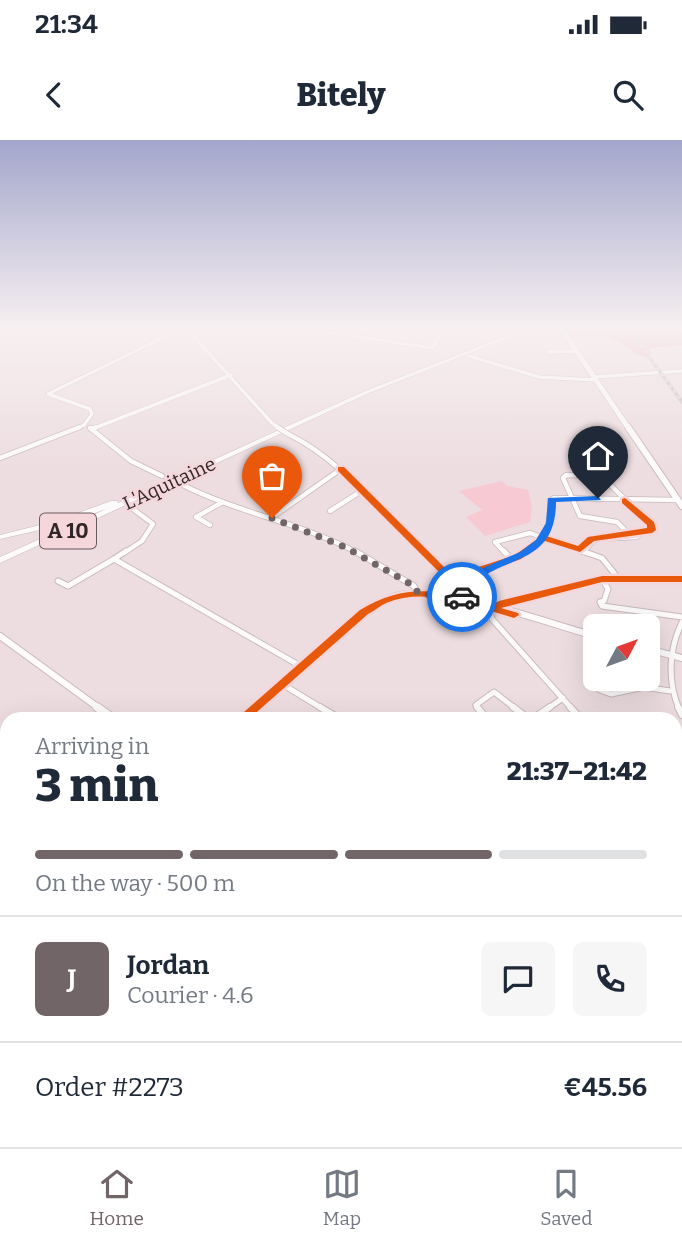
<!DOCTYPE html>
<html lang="en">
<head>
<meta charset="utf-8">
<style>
	body { margin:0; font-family:Bitter,serif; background:#f6f6f7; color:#1f2937; height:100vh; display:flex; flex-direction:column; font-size:26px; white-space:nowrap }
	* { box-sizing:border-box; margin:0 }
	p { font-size:23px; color:#747a83 }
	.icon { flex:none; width:38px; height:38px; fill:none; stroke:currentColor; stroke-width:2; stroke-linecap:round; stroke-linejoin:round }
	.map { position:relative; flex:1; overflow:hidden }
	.drawer { position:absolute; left:0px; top:572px; width:682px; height:436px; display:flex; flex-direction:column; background:#fff; border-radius:21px 21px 0 0; box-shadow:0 7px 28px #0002 }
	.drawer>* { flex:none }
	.needle { width:46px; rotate:49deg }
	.tools { position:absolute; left:583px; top:474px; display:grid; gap:14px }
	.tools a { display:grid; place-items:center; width:77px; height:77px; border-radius:10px; background:#fff; box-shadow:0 7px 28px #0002; font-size:35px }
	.pin { position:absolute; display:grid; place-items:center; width:60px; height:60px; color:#fff; margin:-72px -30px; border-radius:50% 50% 50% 0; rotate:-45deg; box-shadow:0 0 7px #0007 }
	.pin .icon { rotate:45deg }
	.courier { position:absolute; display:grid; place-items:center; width:70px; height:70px; margin:-35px; border:5px solid #1a73e8; border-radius:50%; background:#fff; color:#222; box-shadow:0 2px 9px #0007 }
	.summary em { font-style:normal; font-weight:800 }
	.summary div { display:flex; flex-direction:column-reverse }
	.summary { display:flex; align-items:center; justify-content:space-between; height:119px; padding:0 35px }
	h1 { font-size:46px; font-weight:800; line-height:52px }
	.bar { display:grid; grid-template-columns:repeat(4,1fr); gap:10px 7px; align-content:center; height:84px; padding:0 35px }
	.bar i { height:9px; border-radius:5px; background:#e0e1e3 }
	.bar .selected { background:#726568 }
	.bar p { grid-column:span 4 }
	.line { display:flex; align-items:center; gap:18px; padding:0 35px; border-top:2px solid #e0e1e3 }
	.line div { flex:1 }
	.round { display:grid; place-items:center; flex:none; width:74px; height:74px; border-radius:10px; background:#f6f6f7 }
	.status { display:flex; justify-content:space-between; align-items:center; height:49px; padding:0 35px; background:#fff; direction:ltr }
	.status svg { height:19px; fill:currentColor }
	header { display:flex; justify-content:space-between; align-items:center; height:91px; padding:0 35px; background:#fff; font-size:32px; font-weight:800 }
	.dock { display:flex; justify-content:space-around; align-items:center; height:98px; border-top:2px solid #e0e1e3; background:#fff; font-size:19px; color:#747a83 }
	.dock a { display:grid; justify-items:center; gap:4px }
	.dock .selected { color:#726568 }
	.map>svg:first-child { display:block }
</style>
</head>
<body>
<div class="status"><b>21:34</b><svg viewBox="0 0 49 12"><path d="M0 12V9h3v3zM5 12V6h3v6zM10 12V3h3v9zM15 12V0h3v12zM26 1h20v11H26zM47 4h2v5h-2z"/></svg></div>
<header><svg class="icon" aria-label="back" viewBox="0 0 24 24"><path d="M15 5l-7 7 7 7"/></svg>Bitely<svg class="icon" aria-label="search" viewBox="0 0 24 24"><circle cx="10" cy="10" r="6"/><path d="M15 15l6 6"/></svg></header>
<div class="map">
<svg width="682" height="1007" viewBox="0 0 682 1007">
	<rect width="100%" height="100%" fill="#eddde0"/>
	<path fill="#f7c9d2" d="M502,341L507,346L528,350L532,367L530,382L485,396L466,377L482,370L459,351Z"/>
	<g fill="#efb0be">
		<path d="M565,188H626L647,217C632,216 624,200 609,200L610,195L570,197Z"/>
		<path d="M631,188H682V205L649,208L651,214L648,213Z"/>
	</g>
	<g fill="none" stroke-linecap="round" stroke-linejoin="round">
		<g stroke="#c7babc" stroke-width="4.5">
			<g id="minor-far4">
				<path d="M297,188L433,208L443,188"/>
				<path d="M188,190L272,283"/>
				<path d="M548,212L575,211"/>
				<path d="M469,216L539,237L595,240"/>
				<path d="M593,237L682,231"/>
				<path d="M84,285L92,274L90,269L48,254L168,195L191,190"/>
				<path d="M75,289L84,285"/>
				<path d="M92,289L231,235"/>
			</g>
		</g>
		<g stroke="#c7babc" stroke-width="6">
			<g id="minor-far3">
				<path d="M90,288L131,321L162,336"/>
				<path d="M91,289L97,287"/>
				<path d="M288,294C344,321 378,372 423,413"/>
				<path d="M0,318L80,287"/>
				<path d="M181,344C237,373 302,383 358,413"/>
				<path d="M330,371L363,350"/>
				<path d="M271,378L341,329"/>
				<path d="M210,385L196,377L221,363"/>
				<path d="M583,412L595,399L636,397L654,387C638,368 618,356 603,336L566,335L563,338L580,376L617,382L631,396"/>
				<path d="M124,413L142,401L153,384L133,369"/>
				<path d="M505,413L495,402L530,393L587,413"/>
				<path d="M526,413C546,399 551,385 550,361L554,358L678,360"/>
			</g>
		</g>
		<g stroke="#c7babc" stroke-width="7">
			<g id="minor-far2">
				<path d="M355,411L414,446L418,453"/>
				<path d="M421,411L461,447V459"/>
				<path d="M504,411L512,420"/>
				<path d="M582,411L602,418L618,438"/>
				<path d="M114,419L126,411"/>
				<path d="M453,439L503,424L528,411"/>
				<path d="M602,439L608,449L604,461L600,462L602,466L682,477"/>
				<path d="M58,441L68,446L114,419L302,527"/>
				<path d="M463,450L485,432"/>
				<path d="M282,544L323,569"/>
				<path d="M600,550L611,554L644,547L670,551"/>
				<path d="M479,569L476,565L494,552L516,569"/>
				<path d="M547,569L563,558"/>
				<path d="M572,569L492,479L490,472L499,464L602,439H682"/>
				<path d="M679,569C667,540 669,509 682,482"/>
			</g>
		</g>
		<g stroke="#c7babc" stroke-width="8">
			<g id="minor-far1">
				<path d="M320,567L340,579"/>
				<path d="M477,567L487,579"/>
				<path d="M513,567L529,579"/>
				<path d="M570,567L581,579"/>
				<path d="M678,567L682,575"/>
				<path d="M532,579L550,567"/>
				<path d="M676,618L682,617"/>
				<path d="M676,654L682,663"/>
				<path d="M676,721L682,731"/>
			</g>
		</g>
		<g stroke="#c7babc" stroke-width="10">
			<g id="minor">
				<path d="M498,1001L502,1007"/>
				<path d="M581,1001L585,1007"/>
			</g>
		</g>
		<g stroke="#c7babc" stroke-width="8">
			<g id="tertiary-far1">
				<path d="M0,496L100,569"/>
				<path d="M648,509L682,518"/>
				<path d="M254,569C287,540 358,467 396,456C441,443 547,483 595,496"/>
			</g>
		</g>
		<g stroke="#c7babc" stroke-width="10">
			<g id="tertiary">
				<path d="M97,567L114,579"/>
				<path d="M242,579L256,567"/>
				<path d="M0,723L7,721"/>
			</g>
		</g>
		<g stroke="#c7babc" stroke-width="6">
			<path id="primary-far1" d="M561,188L629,289"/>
		</g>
		<g stroke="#c7babc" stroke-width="8">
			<path id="primary" d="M628,287L682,366"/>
		</g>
		<g stroke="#c7babc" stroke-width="1">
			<path id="motorway" d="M526,188H534L369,253L0,423V417L106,369L62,385L0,399V395L56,381L111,361H117L118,363L365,251Z"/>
		</g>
		<use href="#minor-far4" stroke="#fcfafa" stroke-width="3.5"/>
		<use href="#minor-far3" stroke="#fcfafa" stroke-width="4.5"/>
		<use href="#minor-far2" stroke="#fcfafa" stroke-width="5"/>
		<use href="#minor-far1" stroke="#fcfafa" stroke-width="6"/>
		<use href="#minor" stroke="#fcfafa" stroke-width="8"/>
		<use href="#tertiary-far1" stroke="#fcfafa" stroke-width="6"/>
		<use href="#tertiary" stroke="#fcfafa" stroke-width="8"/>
		<use href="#primary-far1" stroke="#fcfafa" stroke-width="5"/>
		<use href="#primary" stroke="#fcfafa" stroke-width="6"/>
		<use href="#motorway" fill="#fcfafa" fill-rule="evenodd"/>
		<g stroke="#c3bec0" stroke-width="3.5">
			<path id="rail-far1" d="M628,188L682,262"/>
		</g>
		<g stroke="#c3bec0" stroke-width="5">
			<g id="rail">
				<path d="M0,914L7,917"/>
				<path d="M191,1001L204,1007"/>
			</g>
		</g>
		<use href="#rail-far1" stroke="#f4d6db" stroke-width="2" stroke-dasharray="3.5" stroke-linecap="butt"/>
		<use href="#rail" stroke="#f4d6db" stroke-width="2.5" stroke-dasharray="8" stroke-linecap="butt"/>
		<g stroke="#c7babc" stroke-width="4.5" stroke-linecap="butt">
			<path id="minor-bridge-far1" d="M272,283L280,289"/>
		</g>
		<g stroke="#c7babc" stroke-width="6" stroke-linecap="butt">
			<path id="minor-bridge" d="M277,287L288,294"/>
		</g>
		<use href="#minor-bridge-far1" stroke="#fcfafa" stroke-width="3.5"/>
		<use href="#minor-bridge" stroke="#fcfafa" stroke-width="4.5"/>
		<g stroke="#f4d6db" stroke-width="5">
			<g id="cycleway">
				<path d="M338,327H344L450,433L451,436L515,415L543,395L578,406L588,397L647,388V385L622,363V359L625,358L654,382L656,390L652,393L594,401L580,412L545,401L521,419L453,442L450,441L449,437H444L338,331Z"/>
				<path d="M602,436H682V442H602L501,468L518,473L519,475L514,478C474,467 428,446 386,463C380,466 374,471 368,474L249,579H236L360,470C407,442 442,450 492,465L499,461Z"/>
			</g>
		</g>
		<use href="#cycleway" fill="#e8590c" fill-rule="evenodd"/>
	</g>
	<linearGradient id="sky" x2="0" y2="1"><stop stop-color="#a3a6cc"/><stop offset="0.57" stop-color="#f7f0f1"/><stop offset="1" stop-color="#f7f0f1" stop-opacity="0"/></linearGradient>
	<rect width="682" height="329" fill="url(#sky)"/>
	<path fill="#1a73e8" d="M598,356L601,360L556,362C556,435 485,411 465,459H458L459,447L485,427L520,412L536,400L546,383L548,358Z"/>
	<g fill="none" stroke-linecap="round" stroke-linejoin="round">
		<path stroke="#726568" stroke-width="7" stroke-dasharray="0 12.6" d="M272,378L345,407L414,446L418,453L461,459L462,457"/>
	</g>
	<g text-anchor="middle" stroke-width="5" stroke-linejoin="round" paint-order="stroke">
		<g font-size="19" fill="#302527" stroke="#f4d6db">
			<text transform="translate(169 343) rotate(-25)" y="7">L'Aquitaine</text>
		</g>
		<rect fill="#f4d6db" stroke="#6b5a5d" stroke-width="2" x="40" y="373.5" width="56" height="35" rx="5"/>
		<g font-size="21" font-weight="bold" fill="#302527">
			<text x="68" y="398">A 10</text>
		</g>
	</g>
</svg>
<div class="tools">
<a><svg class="needle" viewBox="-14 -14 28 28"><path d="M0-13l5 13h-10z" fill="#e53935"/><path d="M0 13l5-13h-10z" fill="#747a83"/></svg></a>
</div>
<div class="pin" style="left:272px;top:378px;background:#ea580c"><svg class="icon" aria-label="bag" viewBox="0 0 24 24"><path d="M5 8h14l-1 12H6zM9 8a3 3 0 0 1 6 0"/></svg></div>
<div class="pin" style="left:598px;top:358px;background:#1f2937"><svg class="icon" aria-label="home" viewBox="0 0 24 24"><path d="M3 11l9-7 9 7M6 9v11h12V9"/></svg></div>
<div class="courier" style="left:462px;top:457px"><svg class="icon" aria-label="car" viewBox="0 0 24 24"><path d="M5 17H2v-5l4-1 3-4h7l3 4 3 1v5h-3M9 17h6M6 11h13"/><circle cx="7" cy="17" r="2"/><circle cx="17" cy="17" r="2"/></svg></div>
<section class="drawer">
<div class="summary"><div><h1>3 min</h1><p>Arriving in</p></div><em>21:37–21:42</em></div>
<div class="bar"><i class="selected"></i><i class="selected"></i><i class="selected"></i><i></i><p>On the way · 500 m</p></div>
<div class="line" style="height:126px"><b class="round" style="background:#726568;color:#fff">J</b><div><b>Jordan</b><p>Courier · 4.6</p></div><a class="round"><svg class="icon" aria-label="chat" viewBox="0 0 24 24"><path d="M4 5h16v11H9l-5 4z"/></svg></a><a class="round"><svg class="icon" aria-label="phone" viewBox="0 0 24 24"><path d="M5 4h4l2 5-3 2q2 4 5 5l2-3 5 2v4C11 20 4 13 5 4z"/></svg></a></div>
<div class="line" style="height:91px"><div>Order #2273</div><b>€45.56</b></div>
</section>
</div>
<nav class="dock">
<a class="selected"><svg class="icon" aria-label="home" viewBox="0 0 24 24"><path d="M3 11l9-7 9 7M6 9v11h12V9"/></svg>Home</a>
<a><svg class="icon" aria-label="map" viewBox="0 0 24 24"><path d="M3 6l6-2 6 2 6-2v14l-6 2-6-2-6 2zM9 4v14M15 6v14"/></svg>Map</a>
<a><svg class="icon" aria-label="saved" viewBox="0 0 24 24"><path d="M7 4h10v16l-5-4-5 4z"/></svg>Saved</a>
</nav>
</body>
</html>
